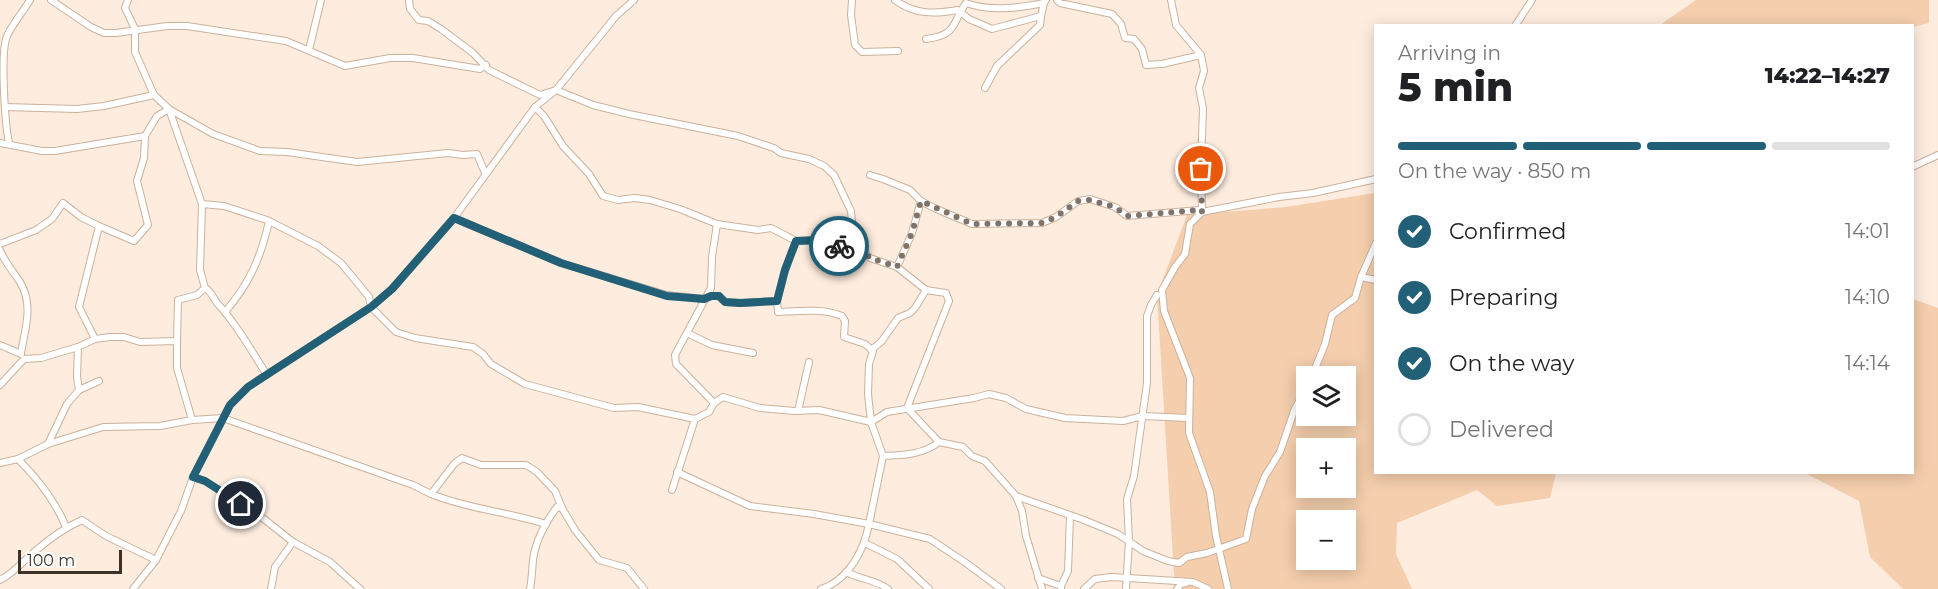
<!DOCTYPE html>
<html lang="en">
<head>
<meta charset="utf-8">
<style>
	body { margin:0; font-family:Montserrat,sans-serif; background:#f2f2f2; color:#202124; height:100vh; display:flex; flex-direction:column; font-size:22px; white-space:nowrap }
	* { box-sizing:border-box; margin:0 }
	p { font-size:20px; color:#757577 }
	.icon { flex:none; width:33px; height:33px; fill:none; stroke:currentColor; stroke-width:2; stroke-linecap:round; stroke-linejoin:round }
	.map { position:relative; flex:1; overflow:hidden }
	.sheet { position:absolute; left:1374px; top:24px; width:540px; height:450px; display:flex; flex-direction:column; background:#fff; border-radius:0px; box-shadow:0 3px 15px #0003 }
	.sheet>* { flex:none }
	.tools { position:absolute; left:1296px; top:366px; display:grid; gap:12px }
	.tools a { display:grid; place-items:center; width:60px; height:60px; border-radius:0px; background:#fff; box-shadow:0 3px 15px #0003; font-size:30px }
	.scale { position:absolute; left:18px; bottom:15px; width:104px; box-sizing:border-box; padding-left:6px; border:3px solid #3c3229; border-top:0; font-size:16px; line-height:21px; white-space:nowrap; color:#3c3229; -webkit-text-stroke:4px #fdfdfd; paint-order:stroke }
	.pin { position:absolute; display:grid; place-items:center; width:51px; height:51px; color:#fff; margin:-26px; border:3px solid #fff; border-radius:50%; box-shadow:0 2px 6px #0007 }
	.courier { position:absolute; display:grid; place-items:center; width:60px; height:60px; margin:-30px; border:4px solid #216076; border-radius:50%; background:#fff; color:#222; box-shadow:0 2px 8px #0007 }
	.overview em { font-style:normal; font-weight:800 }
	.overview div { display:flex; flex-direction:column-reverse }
	.overview { display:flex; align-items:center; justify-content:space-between; height:102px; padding:0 24px }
	h1 { font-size:39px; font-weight:800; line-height:45px }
	.bar { display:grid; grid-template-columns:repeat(4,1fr); gap:9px 6px; align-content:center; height:72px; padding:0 24px }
	.bar i { height:8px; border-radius:4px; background:#e0e0e0 }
	.bar .on { background:#216076 }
	.bar p { grid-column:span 4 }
	ol { padding:0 24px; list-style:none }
	li { display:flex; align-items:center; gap:18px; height:66px }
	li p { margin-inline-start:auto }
	li .icon { padding:6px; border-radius:50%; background:#216076; color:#fff; stroke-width:4 }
	li:last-child { color:#757577 }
	li i { width:33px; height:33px; border:3px solid #e0e0e0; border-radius:50% }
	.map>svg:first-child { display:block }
</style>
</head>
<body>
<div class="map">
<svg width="1938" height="589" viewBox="0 0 1938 589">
	<rect width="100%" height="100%" fill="#feeddf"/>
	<g fill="#f4cead" fill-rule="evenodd">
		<path d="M1696,0H1929V23L1913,27L1660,25Z"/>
		<path d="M1375,193L1376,472L1556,473L1550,498L1497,506L1477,490L1397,523L1396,554L1412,589H1179L1174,574L1157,295L1187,215L1286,207ZM1306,376H1346V416H1306ZM1306,448H1346V488H1306ZM1306,520H1346V560H1306Z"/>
		<path d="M1913,299L1938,308V589H1903L1870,557L1859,501L1805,473L1912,472Z"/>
	</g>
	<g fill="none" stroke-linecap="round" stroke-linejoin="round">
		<g stroke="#cbb19b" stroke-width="8">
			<g id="street">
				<path d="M51,0L91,27L104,33H116L167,26H187L286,41L345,66L390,58H413L480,69L486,65"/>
				<path d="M128,0L125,8L135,29V52L154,95L169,109L202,204L200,270L205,288C211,291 213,297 217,303C237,325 251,350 267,375"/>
				<path d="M409,0L410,9L419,20L428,21L441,29L473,53L489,70L540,95L556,90L593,105L629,114L738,136L774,148L781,153L809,159L824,166L834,175L851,211L853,232L861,249"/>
				<path d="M852,0L851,15L855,45L862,52L898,51"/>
				<path d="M895,0C915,15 935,14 958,10L969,19L992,29L1041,16L1044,3"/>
				<path d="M1057,0L1060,3L1112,14L1121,24L1125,38L1134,39L1142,49L1146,65L1162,64L1201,55"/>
				<path d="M1171,0L1176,25L1201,55L1204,71L1199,88L1203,108L1201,169L1202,212L1190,224L1185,254L1175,267L1162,290L1164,311L1190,378L1189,433L1210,492L1216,536L1228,589"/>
				<path d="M1515,26L1532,0"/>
				<path d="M926,39C958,35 951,24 966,3C992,12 1017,8 1044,3L1046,0"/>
				<path d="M309,50L321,0"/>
				<path d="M985,88L997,66L1040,25L1041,16"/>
				<path d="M5,107L77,109L104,106L154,95"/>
				<path d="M535,107L544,116L563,146L589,174L603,196L618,200L635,198L650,200L680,209L717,224L712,257L711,288L675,355L676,364L714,403"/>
				<path d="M0,143L42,151H55L145,136"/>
				<path d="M9,143C5,124 0,52 7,36C13,23 23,12 30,0"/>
				<path d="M1912,167L1938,155"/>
				<path d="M870,175L883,179L910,190L921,201L934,208L972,224L1042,223L1056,217L1078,201L1090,199L1115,207L1127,216L1200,210L1202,212L1279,197L1313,193L1376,179"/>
				<path d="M202,204L224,206L267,220L318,246L341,263L369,297L371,307L396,332L415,338L473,347L483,354L491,364L525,384L614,408L638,407L695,419L709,412L714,403L723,397L760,408L795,411L819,410L871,422L887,412L974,398L989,394L1006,398L1026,409L1065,418L1123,421L1143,416L1188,418"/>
				<path d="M454,218L561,263L667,295L704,299L711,296H719L725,302L740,303L777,301L778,312C800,311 822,308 842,316L845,321L844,337L865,344L873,351L869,364L868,394L871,422L883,456L869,524L930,539L966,563L1001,589"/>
				<path d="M717,224L758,230L771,228L796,241L820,240L835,246L861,249L870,258L897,267L926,290L946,293L949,301L907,408L939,442L963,447L972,456L985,461L1016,496L1084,520L1118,534L1143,551L1168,561L1179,563L1187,557L1207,553L1246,539L1252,509L1265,476L1280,452L1294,411L1306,388"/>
				<path d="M0,244L36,230L52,219L63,203L81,217L99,226"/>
				<path d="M0,250C5,263 13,271 20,282C34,305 25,329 21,353"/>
				<path d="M897,267L912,233L921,201"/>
				<path d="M1361,277L1376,280"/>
				<path d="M777,301L785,270L796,241"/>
				<path d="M225,312C250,283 261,257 269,221"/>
				<path d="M687,333L712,345L753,353"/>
				<path d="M95,339L79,307L99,226L134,241L148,225L137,181L144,158L145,136L157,116L169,109L213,134L260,151L287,152L357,162L448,153L463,155L477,154L485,173"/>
				<path d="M177,341L178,300L197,295L205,288"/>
				<path d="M0,345L21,354"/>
				<path d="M78,347L77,377L79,390"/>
				<path d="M871,350L881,342L898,318L910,313L915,308L926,290"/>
				<path d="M1312,376L1325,344L1332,315L1355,298L1361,277L1376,243"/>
				<path d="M0,385L24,359L41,358L78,347L95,339L110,337H124L140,342L177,341V368L192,420"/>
				<path d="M798,411L809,362"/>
				<path d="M48,444L67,404L79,390L99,381"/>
				<path d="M883,456C902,455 923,455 939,442"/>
				<path d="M18,459C38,479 55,500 66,527"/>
				<path d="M0,463L18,459L48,444L103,427L160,426L192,420L223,418L413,485L431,494L454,464L462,458L481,465H526L537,472L555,491L562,508L575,530L599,560L627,568L644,589"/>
				<path d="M677,472L750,506L814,514L869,524C864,550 849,580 821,589"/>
				<path d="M193,477L205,481L264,519L293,542L330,562L360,589"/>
				<path d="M672,490L695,419"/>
				<path d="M431,494C468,509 508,512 546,524"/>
				<path d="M1016,496L1022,511L1026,536L1042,589"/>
				<path d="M865,543L897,559L929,589"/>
				<path d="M846,572C859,579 877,580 888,589"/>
				<path d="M1038,578L1061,586V589"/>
				<path d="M0,580C14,573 22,562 34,552C49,539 64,528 82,520L106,536L156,560L181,511L193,477L230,405L248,387L371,307L392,289L454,218L535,107L556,90L616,16L634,0"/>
				<path d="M1061,586L1068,571L1070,516"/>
				<path d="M133,589L156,560"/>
				<path d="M271,589L275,567L293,542"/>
				<path d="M530,589C532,579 532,570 533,560C535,542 546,521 557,507L562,508"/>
				<path d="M1084,589L1095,579L1112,577L1193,582L1208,589"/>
				<path d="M1126,589L1129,541L1127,499L1134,476L1147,383V316L1151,305L1157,295"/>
				<path d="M1177,589L1181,584L1186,583"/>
			</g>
		</g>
		<use href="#street" stroke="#fff" stroke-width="6"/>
	</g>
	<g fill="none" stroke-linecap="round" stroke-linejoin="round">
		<path stroke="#807369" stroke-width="6" stroke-dasharray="0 10.8" d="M839,246L861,249L870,258L897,267L912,233L921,201L972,224L1042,223L1056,217L1078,201L1090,200L1115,207L1127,216L1200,210L1202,212L1201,169"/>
		<path stroke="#216076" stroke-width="8" d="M241,504L205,481L193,477L230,405L248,387L371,307L392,289L454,218L561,263L667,296L704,299L711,296H719L725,302L740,303L777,301L785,270L796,241L820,240L839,246"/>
	</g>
</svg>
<div class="tools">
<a><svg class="icon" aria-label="layers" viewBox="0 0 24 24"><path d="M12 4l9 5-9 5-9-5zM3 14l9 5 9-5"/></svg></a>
<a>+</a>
<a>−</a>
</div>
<div class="scale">100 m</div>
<div class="pin" style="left:1201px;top:169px;background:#ea580c"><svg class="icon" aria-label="bag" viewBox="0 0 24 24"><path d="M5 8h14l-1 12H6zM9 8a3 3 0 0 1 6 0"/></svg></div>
<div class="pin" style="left:241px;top:504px;background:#1f2937"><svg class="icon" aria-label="home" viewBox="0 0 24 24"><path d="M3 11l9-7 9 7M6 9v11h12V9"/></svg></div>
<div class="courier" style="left:839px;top:246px"><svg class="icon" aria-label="bike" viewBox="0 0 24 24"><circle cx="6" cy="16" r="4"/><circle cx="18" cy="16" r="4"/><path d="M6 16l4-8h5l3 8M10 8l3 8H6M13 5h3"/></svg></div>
<section class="sheet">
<div class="overview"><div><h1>5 min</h1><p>Arriving in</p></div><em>14:22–14:27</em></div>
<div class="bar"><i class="on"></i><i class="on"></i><i class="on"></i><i></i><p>On the way · 850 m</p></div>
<ol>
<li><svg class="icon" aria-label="check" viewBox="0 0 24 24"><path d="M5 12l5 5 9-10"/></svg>Confirmed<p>14:01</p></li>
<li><svg class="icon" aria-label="check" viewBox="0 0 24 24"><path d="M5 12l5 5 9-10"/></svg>Preparing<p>14:10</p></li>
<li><svg class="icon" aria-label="check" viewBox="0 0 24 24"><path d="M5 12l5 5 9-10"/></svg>On the way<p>14:14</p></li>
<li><i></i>Delivered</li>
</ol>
</section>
</div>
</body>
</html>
